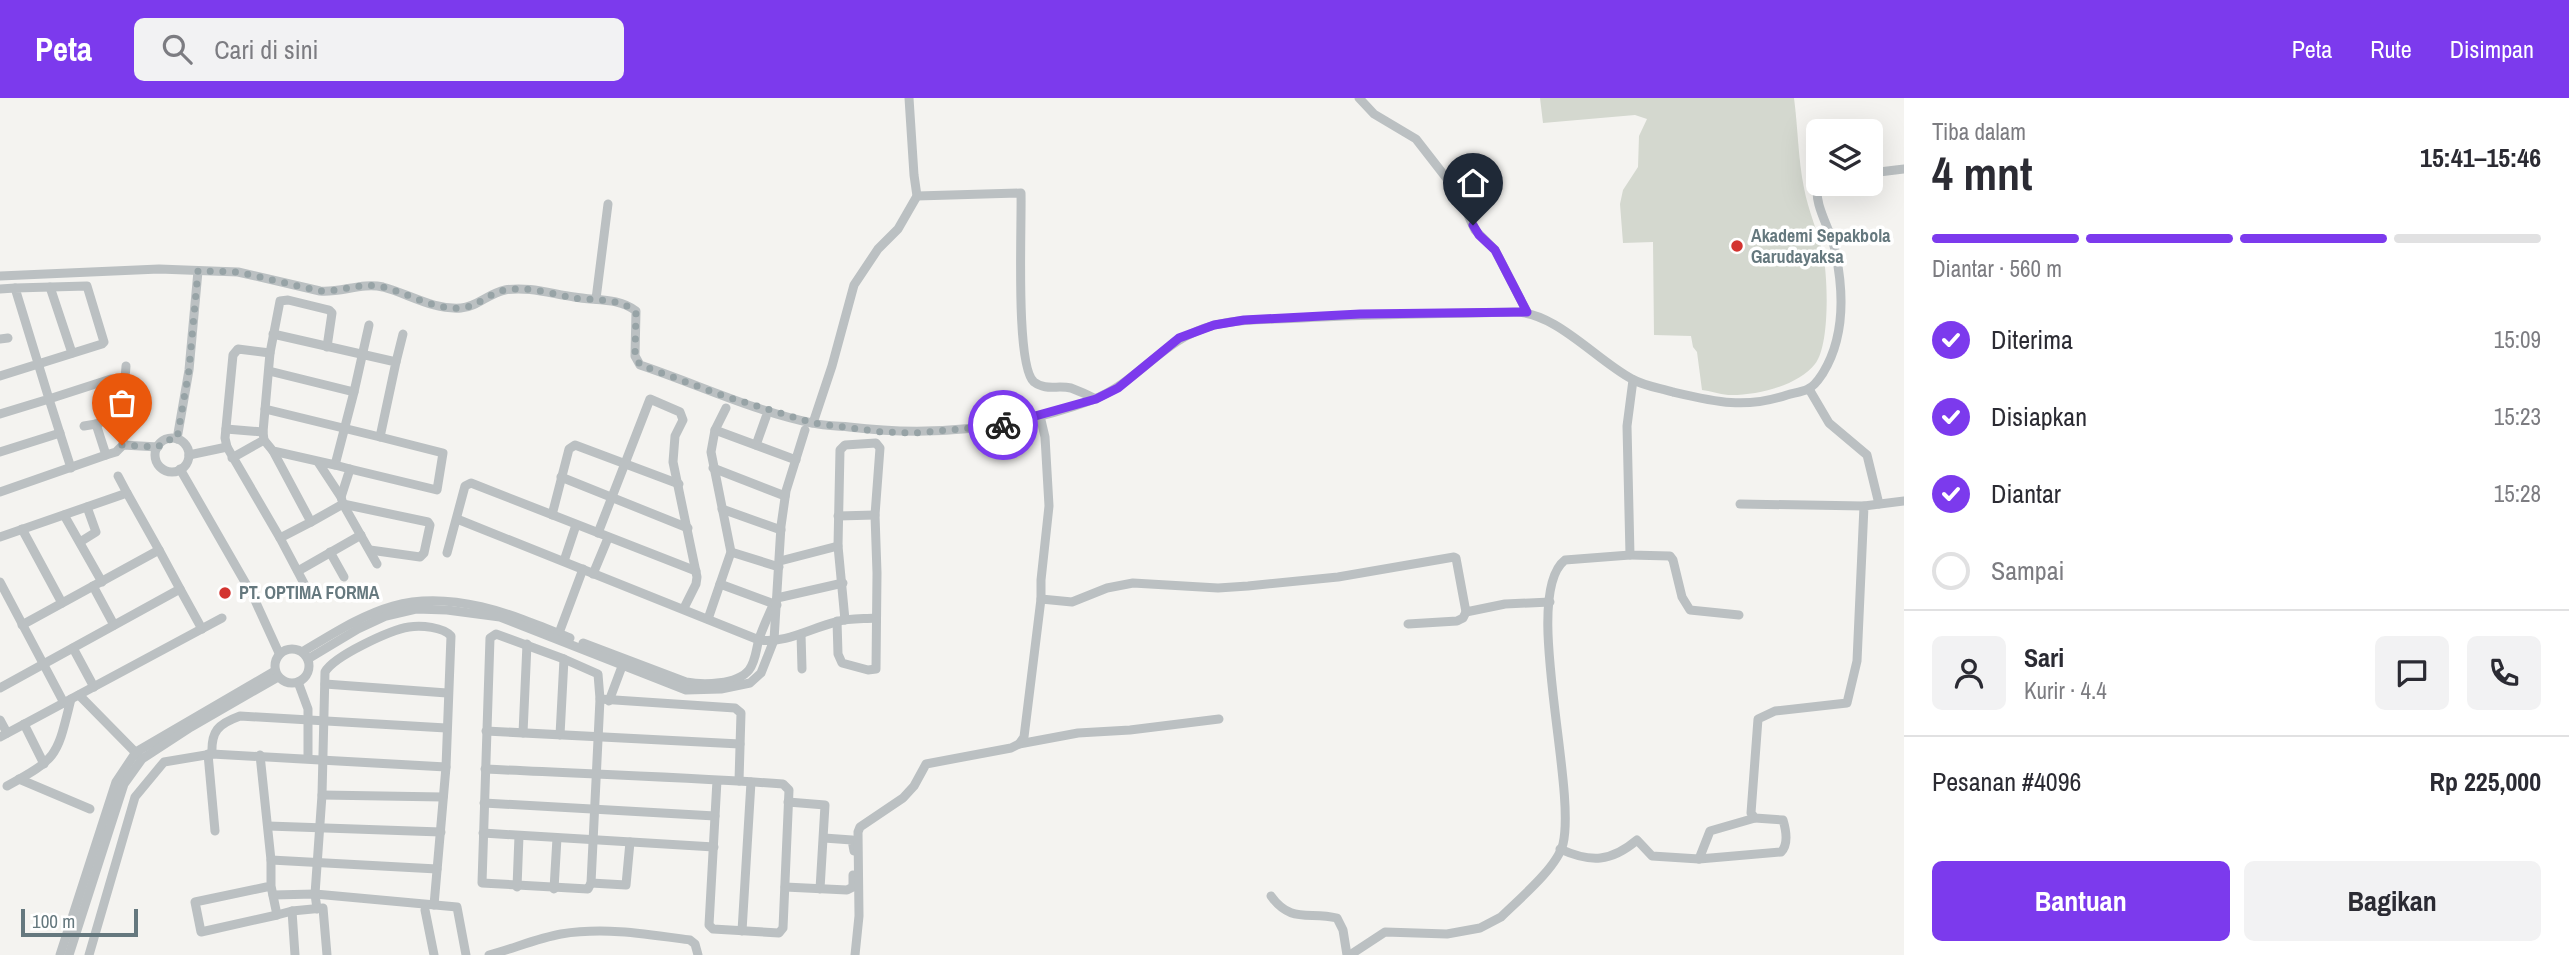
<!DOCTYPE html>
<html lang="id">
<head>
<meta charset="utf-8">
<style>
	body { margin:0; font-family:"Archivo Narrow",sans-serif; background:#f2f2f3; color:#2b2b33; height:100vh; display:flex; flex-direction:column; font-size:26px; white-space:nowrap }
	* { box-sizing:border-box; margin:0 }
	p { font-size:23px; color:#7c7c81 }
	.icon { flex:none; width:38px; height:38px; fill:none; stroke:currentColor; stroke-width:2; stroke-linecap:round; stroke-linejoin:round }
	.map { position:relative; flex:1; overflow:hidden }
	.details { display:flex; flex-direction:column; background:#fff; width:665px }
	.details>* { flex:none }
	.fabs { position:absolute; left:1806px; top:21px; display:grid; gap:14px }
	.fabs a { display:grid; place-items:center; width:77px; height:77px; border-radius:10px; background:#fff; box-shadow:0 7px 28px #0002; font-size:35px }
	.scale { position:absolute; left:21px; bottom:18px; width:117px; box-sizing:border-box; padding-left:7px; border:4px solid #65787e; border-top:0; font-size:19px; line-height:24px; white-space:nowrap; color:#65787e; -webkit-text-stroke:5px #fff; paint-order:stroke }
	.pin { position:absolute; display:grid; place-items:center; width:60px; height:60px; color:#fff; margin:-72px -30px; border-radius:50% 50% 50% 0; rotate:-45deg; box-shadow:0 0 7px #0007 }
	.pin .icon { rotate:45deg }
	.courier { position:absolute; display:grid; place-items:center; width:70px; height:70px; margin:-35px; border:5px solid #7c3aed; border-radius:50%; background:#fff; color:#222; box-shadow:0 2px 9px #0007 }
	.head em { font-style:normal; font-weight:700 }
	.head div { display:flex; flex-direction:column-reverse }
	.head { display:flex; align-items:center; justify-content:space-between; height:119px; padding:0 28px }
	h1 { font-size:46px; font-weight:700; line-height:52px }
	.bar { display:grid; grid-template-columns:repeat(4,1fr); gap:10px 7px; align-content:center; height:84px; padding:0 28px }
	.bar i { height:9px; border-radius:5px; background:#e1e1e2 }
	.bar .on { background:#7c3aed }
	.bar p { grid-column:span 4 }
	.line { display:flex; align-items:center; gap:18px; padding:0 28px; border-top:2px solid #e1e1e2 }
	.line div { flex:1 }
	.round { display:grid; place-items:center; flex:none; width:74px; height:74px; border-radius:10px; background:#f2f2f3 }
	ol { padding:0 28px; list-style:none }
	li { display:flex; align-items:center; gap:21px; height:77px }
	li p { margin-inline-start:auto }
	li .icon { padding:7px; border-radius:50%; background:#7c3aed; color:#fff; stroke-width:4 }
	li:last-child { color:#7c7c81 }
	li i { width:38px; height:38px; border:4px solid #e1e1e2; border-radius:50% }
	.action { display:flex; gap:14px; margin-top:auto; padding:14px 28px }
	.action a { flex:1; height:80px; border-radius:10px; background:#7c3aed; color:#fff; font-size:28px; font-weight:700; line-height:80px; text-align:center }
	.action a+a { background:#f2f2f3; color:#2b2b33 }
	header { display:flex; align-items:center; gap:42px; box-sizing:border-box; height:98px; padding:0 35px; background:#7c3aed; color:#fff }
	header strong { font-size:33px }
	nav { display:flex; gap:38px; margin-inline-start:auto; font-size:24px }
	.search { width:490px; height:63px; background:#f2f2f3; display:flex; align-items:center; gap:18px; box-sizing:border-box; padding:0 24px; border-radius:10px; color:#7c7c81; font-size:26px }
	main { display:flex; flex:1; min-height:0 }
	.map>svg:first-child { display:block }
</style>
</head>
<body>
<header>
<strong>Peta</strong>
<div class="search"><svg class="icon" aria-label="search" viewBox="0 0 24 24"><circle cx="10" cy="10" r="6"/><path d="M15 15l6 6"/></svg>Cari di sini</div>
<nav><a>Peta</a><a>Rute</a><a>Disimpan</a></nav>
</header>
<main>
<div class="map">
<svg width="1904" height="857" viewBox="0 0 1904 857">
	<rect width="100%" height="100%" fill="#f4f3f0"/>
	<path fill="#d4d8cf" d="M1540,0H1794C1798,30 1798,60 1804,90C1808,112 1818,134 1823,156C1828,179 1830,248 1815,266C1798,288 1755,298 1728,297C1719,296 1710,293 1702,292L1697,254L1693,249L1691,238L1654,237L1653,144L1623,145L1620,106L1623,92L1638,69L1639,38L1647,21L1635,17L1543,25Z"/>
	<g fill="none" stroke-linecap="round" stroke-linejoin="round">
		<g stroke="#bbc0c2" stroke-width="9">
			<path d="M1359,0L1374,16L1416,41L1458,95L1475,132L1495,152L1527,214"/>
			<path d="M1871,75L1904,71"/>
			<path d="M917,98L1021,95C1022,126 1015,268 1034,284C1046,293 1057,287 1071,290C1079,293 1088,297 1096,301"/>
			<path d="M0,178L159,171L238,174L320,193C341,195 362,184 383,189C409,196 433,212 461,210C477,209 489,195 505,192C528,188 552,196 574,199C595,203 618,199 636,213L635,258L640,267C697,286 753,313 812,325C824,328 837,328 849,329C931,339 1014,331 1092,302C1141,283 1162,240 1215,227C1244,220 1273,222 1302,220C1373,216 1443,216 1513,214C1555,213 1596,262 1632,281C1644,288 1660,290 1673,294C1716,304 1745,311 1787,297C1794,295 1802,294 1808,291C1815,288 1819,281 1823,275C1846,237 1844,191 1834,148C1829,129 1813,105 1818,86"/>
			<path d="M50,189L72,255"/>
			<path d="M0,191L15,190"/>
			<path d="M596,201L608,106"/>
			<path d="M0,241L8,240"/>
			<path d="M396,264L403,236"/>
			<path d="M269,273L354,294L369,227"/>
			<path d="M0,278L102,246L104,244L87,188L15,190L49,301L0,316"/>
			<path d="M125,281L126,268"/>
			<path d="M1633,282L1627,328L1630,457L1670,458L1673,462L1682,499L1690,512L1739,517"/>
			<path d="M1809,291L1829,325L1867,357L1879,406"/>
			<path d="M265,311L380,339L396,264L273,236"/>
			<path d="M813,325L832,268L854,187L878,151L898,131L917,98L914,77L909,0"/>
			<path d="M96,326L122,317"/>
			<path d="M226,331L263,334"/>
			<path d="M715,332L796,362"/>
			<circle cx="172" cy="357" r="17"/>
			<path d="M177,341L189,272L198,173"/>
			<path d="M264,342L273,353L335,367L354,294"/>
			<path d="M756,347L766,319"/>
			<path d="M227,349L225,340L233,257L238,251L270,255"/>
			<path d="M273,353L311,424L280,440"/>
			<path d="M0,354L60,335"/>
			<path d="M106,357L116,354L123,347L158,349"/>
			<path d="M189,357L227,349L280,440L308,493"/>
			<path d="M232,360L264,342L263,334L270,255L280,203L288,202L329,212L332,215L327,249"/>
			<path d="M335,367L350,371L341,399"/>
			<path d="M71,370L49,301L111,281H125L123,347"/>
			<path d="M713,370L785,398"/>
			<path d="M180,371L253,498L279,555"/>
			<path d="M350,371L437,392L443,355L380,339"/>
			<path d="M118,378L127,395"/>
			<path d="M561,379L688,430"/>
			<path d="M0,394L106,357L96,326L84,328"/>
			<path d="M343,406L428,424L430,427L424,455L420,459L370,452"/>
			<path d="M343,406L377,466"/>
			<path d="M1740,406L1864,408"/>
			<path d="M722,411L781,432"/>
			<path d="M64,417L102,484"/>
			<path d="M552,417L569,351L575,347L679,386"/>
			<path d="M838,418L875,417"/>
			<path d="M457,421L759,542C785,546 811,530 836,524C848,520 862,521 875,520"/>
			<path d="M311,424L343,406L341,399L318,364"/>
			<path d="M22,431L62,505"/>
			<path d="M598,435L650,301L680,314L683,322L675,338L673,364L697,479L696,486L684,510"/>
			<path d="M0,439L127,395L159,452L22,527"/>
			<path d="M80,444L96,434L87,409"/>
			<path d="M330,454L344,479"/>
			<path d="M731,454L779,469"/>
			<path d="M447,455L465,388L471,385L696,473"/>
			<path d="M564,463L576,427"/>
			<path d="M780,463L838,448"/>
			<path d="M298,473L361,437"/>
			<path d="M593,476L608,440"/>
			<path d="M0,484L64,605"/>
			<path d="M720,486L777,507"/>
			<path d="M93,488L114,527"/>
			<path d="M180,491L202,531"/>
			<path d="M777,500L843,485"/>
			<path d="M1041,501L1072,504L1107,490L1133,485L1218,490L1248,488L1338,479L1454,459L1456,460L1466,514L1505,506L1550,504"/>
			<path d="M708,521L731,454L711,354L715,332L726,310"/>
			<path d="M837,523L838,556L842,565L868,572L876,571L877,475L875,417L880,350L876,345L845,347L840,352L838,448L845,522"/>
			<path d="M1408,526L1457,523L1463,520L1466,514"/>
			<path d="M559,535L583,471"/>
			<path d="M496,536L564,561L598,576L600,601L591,785L588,791L482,785L490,540Z"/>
			<path d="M801,536L802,571"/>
			<path d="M583,545L686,584C703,587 737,587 749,572C756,563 756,551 759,541C763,529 769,516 774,505"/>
			<path d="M73,550L94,589"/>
			<circle cx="292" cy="568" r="17"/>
			<path d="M302,554C331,537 361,517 393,508C453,491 516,518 570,540"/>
			<path d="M308,561L358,531L386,518L416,511L447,512L500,519L686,592L721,591L750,585L761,575L774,542L781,428L786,393L805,332"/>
			<path d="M298,584L308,611V660"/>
			<path d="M325,586L447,595"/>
			<path d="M0,590L180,491L159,452"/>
			<path d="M79,597L139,658"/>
			<path d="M600,601L735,610L741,615L739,683"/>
			<path d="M609,603L624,563"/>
			<path d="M0,622L7,635"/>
			<path d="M24,626L44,666"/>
			<path d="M486,633L740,646"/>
			<path d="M523,635L527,546"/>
			<path d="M560,637L564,561"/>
			<path d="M0,639L222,520"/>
			<path d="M1019,646L1078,635L1130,632L1219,621"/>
			<path d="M208,656L215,733"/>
			<path d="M212,656C211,633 218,626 240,618L446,630"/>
			<path d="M260,657L271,762V788L277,817L201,834L195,804L271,788"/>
			<path d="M485,671C584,676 684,679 783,686L789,692L783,830L779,835L713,831L709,827L717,682"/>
			<path d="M19,681L90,711"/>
			<path d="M7,688C59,660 57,657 71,601"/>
			<path d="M322,697L443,699"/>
			<path d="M788,704L825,707L820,791"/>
			<path d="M484,705L715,718"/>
			<path d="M268,728L441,734"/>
			<path d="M483,735L714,749"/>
			<path d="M824,740L852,742L854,753"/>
			<path d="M1560,751C1591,765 1611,764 1637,742L1652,758L1699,761L1781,754C1789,746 1786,732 1783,722L1755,720L1751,715L1758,621L1775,613L1847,605L1857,563L1864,408L1904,403"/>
			<path d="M1699,761L1710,733L1755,720"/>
			<path d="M271,762L437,771"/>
			<path d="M591,785L626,787L630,744"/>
			<path d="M517,789L519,738"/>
			<path d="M785,789L847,792L853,789V777"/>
			<path d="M554,791L557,740"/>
			<path d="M273,797L315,796L457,809L466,857"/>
			<path d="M1271,798C1291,826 1309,813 1337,820L1343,832L1347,857"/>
			<path d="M317,811L315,796L322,697L325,574C334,558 390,532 409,529C421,527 443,529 451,538L446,669L434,807"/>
			<path d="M425,812L434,857"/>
			<path d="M292,813L295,857"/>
			<path d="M277,817L292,813L323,810L327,857"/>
			<path d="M742,833L751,684"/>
			<path d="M60,857L116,684L136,654L275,573"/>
			<path d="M69,857L124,686L142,661L191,629L278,579"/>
			<path d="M89,857L135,699L164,664L212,656L446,669"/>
			<path d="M489,857C512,851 538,840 561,836C605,829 646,836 690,842L695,846L698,857"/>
			<path d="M855,857L859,818L858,734L860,729L903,700L914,688L926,666L1011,650L1019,646L1024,639L1041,501V482L1049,408L1045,339L1040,318"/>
			<path d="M1350,857L1385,834L1447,836L1480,830L1501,819C1518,802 1557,770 1563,746C1577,687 1521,496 1565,462L1630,457"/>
		</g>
	</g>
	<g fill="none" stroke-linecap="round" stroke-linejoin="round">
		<path stroke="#97a3a6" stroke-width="7" stroke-dasharray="0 12.6" d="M122,347L158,349L166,342L177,341L189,272L198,173L238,174L320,193C340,194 358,185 378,188C406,193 431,212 461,210C477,209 489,195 505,192C528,188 552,196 574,200C595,203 618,199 636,214L635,258L640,267L724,298L813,325L882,334L916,335L1003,327"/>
		<path stroke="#7c3aed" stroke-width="9" d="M1003,327L1096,301L1118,290L1179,240L1214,227L1244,222L1360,216L1527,214L1495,152L1479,137L1473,127"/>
	</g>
	<g fill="#d33430" stroke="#fff" stroke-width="2.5">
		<circle cx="1737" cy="148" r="7"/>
		<circle cx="225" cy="495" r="7"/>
	</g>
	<g text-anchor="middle" stroke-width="7" stroke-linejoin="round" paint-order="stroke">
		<g font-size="18" font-weight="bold" fill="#65787e" stroke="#fff" text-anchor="start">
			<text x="1751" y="144">Akademi Sepakbola<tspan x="1751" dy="21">Garudayaksa</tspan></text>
			<text x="239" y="501">PT. OPTIMA FORMA</text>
		</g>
	</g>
</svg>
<div class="fabs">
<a><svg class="icon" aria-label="layers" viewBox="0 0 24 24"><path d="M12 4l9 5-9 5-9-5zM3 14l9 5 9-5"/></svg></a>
</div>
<div class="scale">100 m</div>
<div class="pin" style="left:122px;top:347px;background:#ea580c"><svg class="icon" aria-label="bag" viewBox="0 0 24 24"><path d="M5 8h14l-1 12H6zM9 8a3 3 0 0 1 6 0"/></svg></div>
<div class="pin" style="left:1473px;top:127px;background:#1f2937"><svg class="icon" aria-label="home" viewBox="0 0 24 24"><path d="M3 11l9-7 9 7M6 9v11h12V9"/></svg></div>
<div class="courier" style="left:1003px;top:327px"><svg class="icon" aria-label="bike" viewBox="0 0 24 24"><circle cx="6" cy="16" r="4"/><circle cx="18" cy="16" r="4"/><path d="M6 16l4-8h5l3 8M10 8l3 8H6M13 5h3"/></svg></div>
</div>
<section class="details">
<div class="head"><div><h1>4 mnt</h1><p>Tiba dalam</p></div><em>15:41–15:46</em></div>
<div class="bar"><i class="on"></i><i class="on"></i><i class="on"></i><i></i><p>Diantar · 560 m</p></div>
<ol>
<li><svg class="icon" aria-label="check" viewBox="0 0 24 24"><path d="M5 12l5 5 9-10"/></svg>Diterima<p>15:09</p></li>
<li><svg class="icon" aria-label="check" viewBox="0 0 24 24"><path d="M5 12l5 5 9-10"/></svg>Disiapkan<p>15:23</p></li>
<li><svg class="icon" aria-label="check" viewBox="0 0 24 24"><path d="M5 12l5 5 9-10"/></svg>Diantar<p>15:28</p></li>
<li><i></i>Sampai</li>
</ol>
<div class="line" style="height:126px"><a class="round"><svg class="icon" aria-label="person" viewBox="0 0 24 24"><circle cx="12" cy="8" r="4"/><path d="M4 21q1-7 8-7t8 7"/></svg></a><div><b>Sari</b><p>Kurir · 4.4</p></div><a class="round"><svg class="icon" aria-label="chat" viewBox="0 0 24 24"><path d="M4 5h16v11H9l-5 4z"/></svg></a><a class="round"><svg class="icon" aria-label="phone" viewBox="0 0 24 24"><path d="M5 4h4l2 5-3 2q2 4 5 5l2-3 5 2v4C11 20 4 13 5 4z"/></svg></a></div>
<div class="line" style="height:91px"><div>Pesanan #4096</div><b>Rp 225,000</b></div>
<div class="action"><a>Bantuan</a><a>Bagikan</a></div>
</section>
</main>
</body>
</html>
